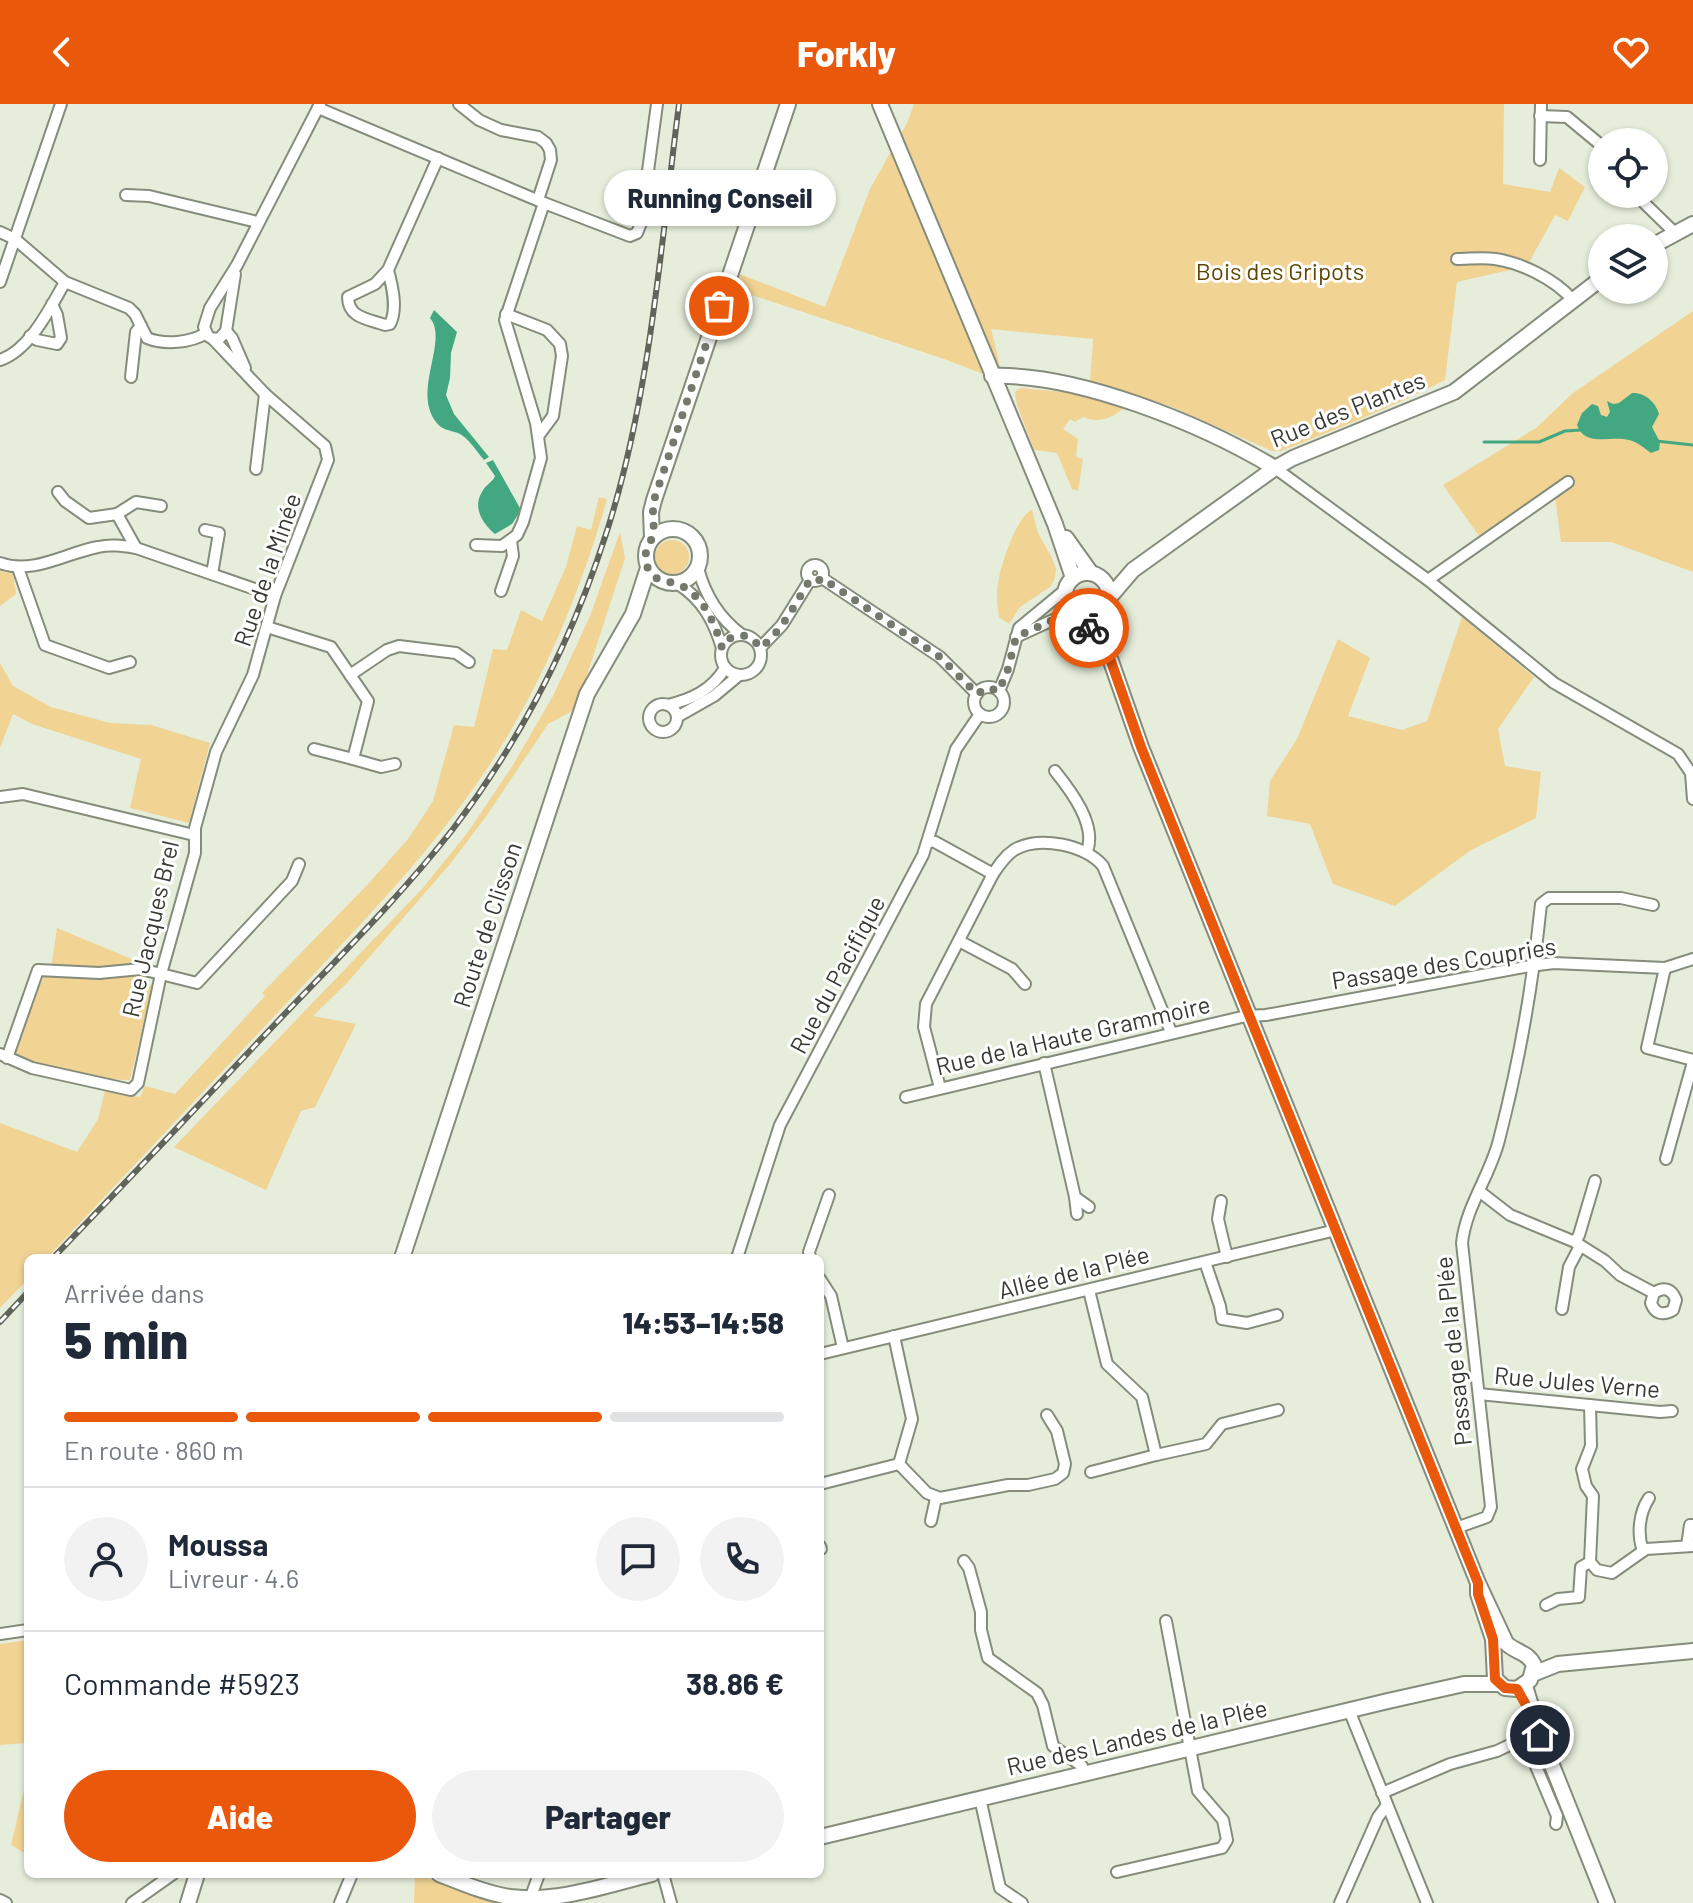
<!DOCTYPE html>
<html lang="fr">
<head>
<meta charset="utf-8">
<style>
	body { margin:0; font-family:Barlow,sans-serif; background:#f2f2f3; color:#1f2937; height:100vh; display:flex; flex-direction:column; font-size:30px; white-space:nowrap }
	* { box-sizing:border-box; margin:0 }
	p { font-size:26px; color:#747a83 }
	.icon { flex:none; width:44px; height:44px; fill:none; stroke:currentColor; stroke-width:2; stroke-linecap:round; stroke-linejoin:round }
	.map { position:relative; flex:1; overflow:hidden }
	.details { position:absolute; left:24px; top:1150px; width:800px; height:624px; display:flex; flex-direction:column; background:#fff; border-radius:12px; box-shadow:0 2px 6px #0004 }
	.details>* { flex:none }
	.buttons { position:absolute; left:1588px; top:24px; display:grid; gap:16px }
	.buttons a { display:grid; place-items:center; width:80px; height:80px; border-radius:50%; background:#fff; box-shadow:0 2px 6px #0004; font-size:40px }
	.pin { position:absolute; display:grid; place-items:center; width:68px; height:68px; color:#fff; margin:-34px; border:4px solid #fff; border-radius:50%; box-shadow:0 2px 8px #0007 }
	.courier { position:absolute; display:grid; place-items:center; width:80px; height:80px; margin:-40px; border:6px solid #ea580c; border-radius:50%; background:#fff; color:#222; box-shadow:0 2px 10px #0007 }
	.bubble { position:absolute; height:56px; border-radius:28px; background:#fff; box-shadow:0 2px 6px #0004; font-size:26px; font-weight:800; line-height:56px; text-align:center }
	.overview em { font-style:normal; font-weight:800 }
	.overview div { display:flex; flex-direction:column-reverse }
	.overview { display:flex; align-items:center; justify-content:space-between; height:136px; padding:0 40px }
	h1 { font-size:52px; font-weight:800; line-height:60px }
	.bar { display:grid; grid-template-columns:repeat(4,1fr); gap:12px 8px; align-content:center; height:96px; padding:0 40px }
	.bar i { height:10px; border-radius:6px; background:#e0e1e3 }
	.bar .selected { background:#ea580c }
	.bar p { grid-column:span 4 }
	.line { display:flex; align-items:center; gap:20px; padding:0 40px; border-top:2px solid #e0e1e3 }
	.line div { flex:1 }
	.round { display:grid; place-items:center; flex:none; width:84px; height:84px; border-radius:42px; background:#f2f2f3 }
	.primary-button { display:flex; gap:16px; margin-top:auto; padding:16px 40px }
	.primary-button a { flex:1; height:92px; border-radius:48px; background:#ea580c; color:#fff; font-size:32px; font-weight:800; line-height:92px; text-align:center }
	.primary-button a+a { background:#f2f2f3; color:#1f2937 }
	header { display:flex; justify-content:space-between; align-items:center; height:104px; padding:0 40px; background:#ea580c; color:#fff; font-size:36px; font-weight:800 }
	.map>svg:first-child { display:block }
</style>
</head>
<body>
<header><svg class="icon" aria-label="back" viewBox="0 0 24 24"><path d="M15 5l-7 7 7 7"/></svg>Forkly<svg class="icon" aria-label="heart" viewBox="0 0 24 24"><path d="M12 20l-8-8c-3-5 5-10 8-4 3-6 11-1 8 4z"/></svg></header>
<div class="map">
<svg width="1693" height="1799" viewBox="0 0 1693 1799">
	<rect width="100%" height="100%" fill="#e6eedb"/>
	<g fill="#f1d393">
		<path d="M914,0H1504L1503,80L1550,88L1559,64L1585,83L1568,117L1555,111L1527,162L1457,178L1445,276C1392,303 1337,325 1281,347H1272L1170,302L1090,278L1093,235L991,225L1004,278L944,255L734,185L739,170L825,203L870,85L908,17Z"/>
		<path d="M1693,207V468L1611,438H1561L1555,393L1484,439L1443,381L1536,324L1573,289Z"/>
		<path d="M1020,284L1064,288L1127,300C1115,314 1099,320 1083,313L1075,318L1070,315L1063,325L1078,335L1076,353L1083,355L1078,387L1072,385L1057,349L1034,346L1017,301L1015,288Z"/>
		<path d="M599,393L607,395C580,490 541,584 486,666C449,722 405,772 359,822L47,1154H28V1175L0,1204V1019L77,1048L98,1015L105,987L140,993L145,982L175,990L265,892L262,889L369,779L408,735L433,697L454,621L474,623L493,545L507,546L521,506L542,517L566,463L577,422L591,426Z"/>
		<path d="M1032,406L1038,429L1051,452L1056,464L1055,474L1050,483L1020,503L1009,520L999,513C997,500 996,487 999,474C1002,458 1017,412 1032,406Z"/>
		<path d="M620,428L625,454L576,605L548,620L485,714L450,760L347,879L313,912L356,920L315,1003L301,1007L266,1086L174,1043L422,785L468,728L513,661L553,592L590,512Z"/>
		<circle cx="672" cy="453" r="17"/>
		<path d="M0,467L13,470L16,490L0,502Z"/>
		<path d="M1462,513L1534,573L1498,625L1505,662L1541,668L1536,714L1471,746L1395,802L1333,780L1310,720L1267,712L1270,677L1297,635L1338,535L1370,554L1348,612L1402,626L1427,617Z"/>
		<path d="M0,559L13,582L51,603L110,619L151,621L210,639L189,719L130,704L141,655L32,620L13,610L0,644Z"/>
		<path d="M57,824L134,856L152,883L130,976L91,975L14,954L40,881L52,858Z"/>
		<path d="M28,1536V1639L0,1641V1540Z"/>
		<path d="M28,1669V1751L11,1741Z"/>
		<path d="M415,1770L492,1795L524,1799H414Z"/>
	</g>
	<g fill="#43a882">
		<path d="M434,206L457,228L451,249L450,274L446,291L454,310L489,353L484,356C477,348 468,333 458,329C449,326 442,326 436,318C412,286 449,237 430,214Z"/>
		<path d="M1632,289C1644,288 1656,298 1659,310L1652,323L1660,338L1659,346L1651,349C1644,344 1638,338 1629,336C1610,331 1586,344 1577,321L1582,309L1592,300L1598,302L1601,311L1607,313L1610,308L1607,297L1613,300L1619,299Z"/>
		<path d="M493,356L521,406L512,420L495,430C483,420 472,404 482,388C485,381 492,379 495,372L486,359Z"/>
	</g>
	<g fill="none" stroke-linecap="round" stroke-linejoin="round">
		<g stroke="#43a882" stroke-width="3">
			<path d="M1656,337L1693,341"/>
			<path d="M1484,338H1539L1565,327L1581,326"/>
		</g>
		<g stroke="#858c7b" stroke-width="14">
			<g id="street">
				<path d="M459,0L479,16L501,26L538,33L546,39L550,46L551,56L538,96"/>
				<path d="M318,4L544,99L630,132L637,129L641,119L657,0"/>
				<path d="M1540,12L1567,13L1602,42"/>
				<path d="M1540,56L1541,0"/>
				<path d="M1635,90L1676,130"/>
				<path d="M126,91L149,92L257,118"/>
				<path d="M0,128L15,135L65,178L129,204L135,210L147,234C164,241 191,239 206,229"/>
				<path d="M1457,155C1469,155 1483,153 1495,155C1522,159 1554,175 1572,195"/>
				<path d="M388,166C392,181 398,205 390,220L385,221C368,215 348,214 348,193L375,180L388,166L438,54"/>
				<path d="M0,178L61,0"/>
				<path d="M506,210L547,226L560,240L562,252L553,312L539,331"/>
				<path d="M226,227L232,234L245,264"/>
				<path d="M30,232L37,236L57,240L61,234L57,211L52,200"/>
				<path d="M213,235L220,234L226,227L235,170"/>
				<path d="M0,256C30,246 50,204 65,178"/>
				<path d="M131,273L136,228L141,222"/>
				<path d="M1275,364L1428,476L1554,579L1678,650L1691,669L1693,695"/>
				<path d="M256,365L265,290"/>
				<path d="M58,388L65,397L89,414L117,410L136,398L161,402"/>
				<path d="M117,410L136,444"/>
				<path d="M205,426L219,429L212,470"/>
				<path d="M476,441L502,442L517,431L523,418L541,354L536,319L505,216L544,99"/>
				<path d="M0,459C34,471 65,449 98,443C111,440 123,442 136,444L275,492"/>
				<circle cx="815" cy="469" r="8"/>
				<path d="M18,464L45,541L109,564L130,558"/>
				<path d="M698,464C705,491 719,514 742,531"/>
				<path d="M822,474L940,553L977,590"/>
				<path d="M1428,476L1568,378"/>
				<path d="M678,480C702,495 714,517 722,544"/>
				<path d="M501,487L513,452L511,437"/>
				<path d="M267,523L331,543L368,597L353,655L381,663L395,660"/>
				<circle cx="741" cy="551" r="20"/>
				<path d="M1016,533L1055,515L1075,511"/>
				<path d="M760,544L782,521L810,476"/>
				<path d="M350,571L387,546L399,542L456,549L469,558"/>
				<circle cx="989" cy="598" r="15"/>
				<path d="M999,587L1008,565L1019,524L1065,486"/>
				<circle cx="663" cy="614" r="14"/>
				<path d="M668,601C692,595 712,586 725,564"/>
				<path d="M677,613L714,592L738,572"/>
				<path d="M314,645L353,655"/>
				<path d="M1055,667C1071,687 1097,721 1087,747"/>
				<path d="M0,693L23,690L194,731"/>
				<path d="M928,737L935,738L993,770"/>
				<path d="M959,837L1012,865L1025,880"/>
				<path d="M1665,864L1647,944L1693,956"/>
				<path d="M0,950L32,964L131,986L138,979L161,870L195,749V724L216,648L253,571L275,492L328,356L325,342L265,290L213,235L208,232L204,223L210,204L237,161L320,0"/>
				<path d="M7,954L38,866L99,869L141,865L197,879L292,777L299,760"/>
				<path d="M1044,959L1075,1093L1089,1103"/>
				<path d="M940,984L924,923L926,900L993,770C999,761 1005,752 1014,746C1039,731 1086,741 1103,762L1171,928"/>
				<path d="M906,993L1246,912L1266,911L1530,862L1554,859L1665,864L1693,855"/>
				<path d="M1666,1055L1693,958"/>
				<path d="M1479,1087L1510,1111L1575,1138L1605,1157L1620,1171L1654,1189C1664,1182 1672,1185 1676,1196L1673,1206C1663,1212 1655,1210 1651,1199L1654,1189"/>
				<path d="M1075,1093L1077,1110"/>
				<path d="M1221,1097L1218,1115L1227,1153"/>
				<path d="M1575,1138L1579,1131L1595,1077"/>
				<path d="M737,1154L780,1021L923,751L956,645L980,610"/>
				<path d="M810,1154L809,1148L829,1091"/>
				<path d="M1205,1158L1220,1202L1222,1215L1247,1219L1277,1211"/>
				<path d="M820,1175L831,1192L843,1244"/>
				<path d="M1089,1186L1107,1260L1142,1293L1156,1351L1206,1340L1222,1320L1278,1306"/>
				<path d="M1562,1205L1569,1163L1580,1142"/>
				<path d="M894,1232L912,1315L899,1360L927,1389L940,1394L1008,1381H1028L1055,1375L1063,1369L1065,1360L1057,1327L1047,1311"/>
				<path d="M820,1250L1336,1126"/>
				<path d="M1479,1290L1660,1308L1672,1307"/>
				<path d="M1590,1301L1591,1342L1582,1365L1586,1382L1593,1392L1590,1458L1597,1466L1612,1469L1646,1445L1693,1442"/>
				<path d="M1091,1368L1156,1351"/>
				<path d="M820,1380L899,1360"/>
				<path d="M931,1417L936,1394"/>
				<path d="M1456,1424L1487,1413L1491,1403L1462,1139C1466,1102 1490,1072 1499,1036C1519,959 1533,879 1541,800L1549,794H1621L1653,801"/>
				<path d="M820,1442L821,1445"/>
				<path d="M1687,1442L1690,1421H1693"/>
				<path d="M1643,1447C1637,1430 1639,1409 1649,1394"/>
				<path d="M964,1457L969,1464L981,1508V1526L988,1554L1037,1589L1043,1601L1053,1642L1082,1662L1084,1670"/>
				<path d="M1546,1501L1558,1495L1579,1493L1581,1463L1590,1458"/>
				<path d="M0,1530L28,1526"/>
				<path d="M1349,1606L1427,1799"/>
				<path d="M1382,1689L1450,1660L1497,1647L1518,1637L1527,1641L1557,1712L1556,1720"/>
				<path d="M980,1694L1000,1784L1022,1799"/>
				<path d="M1117,1768L1222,1744L1227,1736L1223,1716L1198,1687L1166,1517"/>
				<path d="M663,1770L671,1799"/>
				<path d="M530,1795L539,1770"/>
				<path d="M0,1796L6,1799"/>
				<path d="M132,1799L173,1770"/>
				<path d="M340,1799L352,1770"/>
				<path d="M1340,1799L1378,1713L1387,1701"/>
			</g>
		</g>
		<g stroke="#858c7b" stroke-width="18">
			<g id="secondary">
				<path d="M880,0L1055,420L1073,474"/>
				<path d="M1654,141L1693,120"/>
				<path d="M992,272C1077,269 1202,320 1275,364"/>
				<circle cx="673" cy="452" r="27"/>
				<path d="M652,434L651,408L654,396L788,0"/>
				<path d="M1066,434L1091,469"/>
				<circle cx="1087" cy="491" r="22"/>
				<path d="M1109,494L1133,466L1275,364L1293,354L1454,288L1602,174"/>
				<path d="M1103,507L1107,546L1141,643L1478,1479L1506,1539C1516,1549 1527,1547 1534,1561L1530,1576L1517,1585L1505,1584L1495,1575L1493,1535L1478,1490V1479"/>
				<path d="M1080,513L1106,546"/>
				<path d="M402,1154L587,590L633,510L648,464"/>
				<path d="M1533,1570L1558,1560L1693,1547"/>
				<path d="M1525,1582L1540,1631L1607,1799"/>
				<path d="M820,1733L1388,1597L1464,1580H1499"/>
				<path d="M439,1770C462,1779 485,1789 510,1793C557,1799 607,1781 652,1770"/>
				<path d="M188,1799L197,1770"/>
			</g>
		</g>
		<use href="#street" stroke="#fff" stroke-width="10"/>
		<use href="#secondary" stroke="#fff" stroke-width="14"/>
		<g stroke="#60645a" stroke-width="6">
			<g id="rail">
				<path d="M53,1154C129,1075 204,996 279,916C338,854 400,793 453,725C521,636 572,536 606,430C650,295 661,140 679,0"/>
				<path d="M0,1218L28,1188"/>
			</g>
		</g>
		<use href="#rail" stroke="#fff" stroke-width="3" stroke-dasharray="9" stroke-linecap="butt"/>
	</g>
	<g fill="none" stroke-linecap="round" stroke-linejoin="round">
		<path stroke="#74796d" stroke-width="8" stroke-dasharray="0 14.4" d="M719,202L654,396C651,408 656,422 652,433C649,444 642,450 647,462C654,481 670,475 682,482C705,495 715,520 722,544C731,527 749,527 760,544C782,528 796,498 810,476L818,477L822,474L940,553L977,590L987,584L999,587L1008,565L1016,533L1055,515L1075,511L1089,524"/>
		<path stroke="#ea580c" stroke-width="10" d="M1089,524L1102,544L1107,546L1141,643L1478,1479V1490L1493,1535L1495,1575L1505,1584L1517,1585L1535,1617L1540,1631"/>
	</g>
	<g text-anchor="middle" stroke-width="6" stroke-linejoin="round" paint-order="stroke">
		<g font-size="24" fill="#5f4600" stroke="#fff">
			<text x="1280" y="176">Bois des Gripots</text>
		</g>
		<g font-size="24" fill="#373a32" stroke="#fff">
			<text transform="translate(1348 306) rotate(-22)" y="8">Rue des Plantes</text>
			<text transform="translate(268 466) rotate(-71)" y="8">Rue de la Minée</text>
			<text transform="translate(488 821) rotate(-72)" y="8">Route de Clisson</text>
			<text transform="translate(151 825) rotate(-77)" y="8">Rue Jacques Brel</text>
			<text transform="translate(1444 860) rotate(-9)" y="8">Passage des Coupries</text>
			<text transform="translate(838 871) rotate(-62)" y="8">Rue du Pacifique</text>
			<text transform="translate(1073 932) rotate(-13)" y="8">Rue de la Haute Grammoire</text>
			<text transform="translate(1074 1169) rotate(-14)" y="8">Allée de la Plée</text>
			<text transform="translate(1454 1247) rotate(-96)" y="8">Passage de la Plée</text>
			<text transform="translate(1577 1279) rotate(5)" y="8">Rue Jules Verne</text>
			<text transform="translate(1137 1634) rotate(-13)" y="8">Rue des Landes de la Plée</text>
		</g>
	</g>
</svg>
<div class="buttons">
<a><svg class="icon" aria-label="locate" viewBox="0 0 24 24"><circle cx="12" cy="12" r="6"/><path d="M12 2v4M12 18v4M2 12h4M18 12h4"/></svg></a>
<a><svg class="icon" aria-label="layers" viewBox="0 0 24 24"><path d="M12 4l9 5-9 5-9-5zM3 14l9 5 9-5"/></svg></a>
</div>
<div class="pin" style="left:719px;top:202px;background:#ea580c"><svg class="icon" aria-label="bag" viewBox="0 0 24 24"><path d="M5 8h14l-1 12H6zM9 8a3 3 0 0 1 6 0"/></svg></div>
<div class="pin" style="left:1540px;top:1631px;background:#1f2937"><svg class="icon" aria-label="home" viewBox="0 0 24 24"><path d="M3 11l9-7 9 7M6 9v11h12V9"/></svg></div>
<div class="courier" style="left:1089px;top:524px"><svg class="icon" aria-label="bike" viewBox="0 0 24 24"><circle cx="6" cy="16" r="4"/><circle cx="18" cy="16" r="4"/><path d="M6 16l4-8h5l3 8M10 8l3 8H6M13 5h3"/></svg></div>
<div class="bubble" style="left:604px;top:66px;width:232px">Running Conseil</div>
<section class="details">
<div class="overview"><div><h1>5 min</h1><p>Arrivée dans</p></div><em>14:53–14:58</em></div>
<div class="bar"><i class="selected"></i><i class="selected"></i><i class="selected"></i><i></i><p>En route · 860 m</p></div>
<div class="line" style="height:144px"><a class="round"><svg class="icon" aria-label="person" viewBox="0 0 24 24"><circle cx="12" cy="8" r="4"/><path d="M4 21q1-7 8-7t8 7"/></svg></a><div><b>Moussa</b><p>Livreur · 4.6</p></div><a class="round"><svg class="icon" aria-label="chat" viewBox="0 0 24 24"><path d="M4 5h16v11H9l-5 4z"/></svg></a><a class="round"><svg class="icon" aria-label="phone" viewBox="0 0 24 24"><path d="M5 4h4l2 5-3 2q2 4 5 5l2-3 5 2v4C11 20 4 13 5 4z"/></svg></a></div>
<div class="line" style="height:104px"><div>Commande #5923</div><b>38.86 €</b></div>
<div class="primary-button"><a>Aide</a><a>Partager</a></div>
</section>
</div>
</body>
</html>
